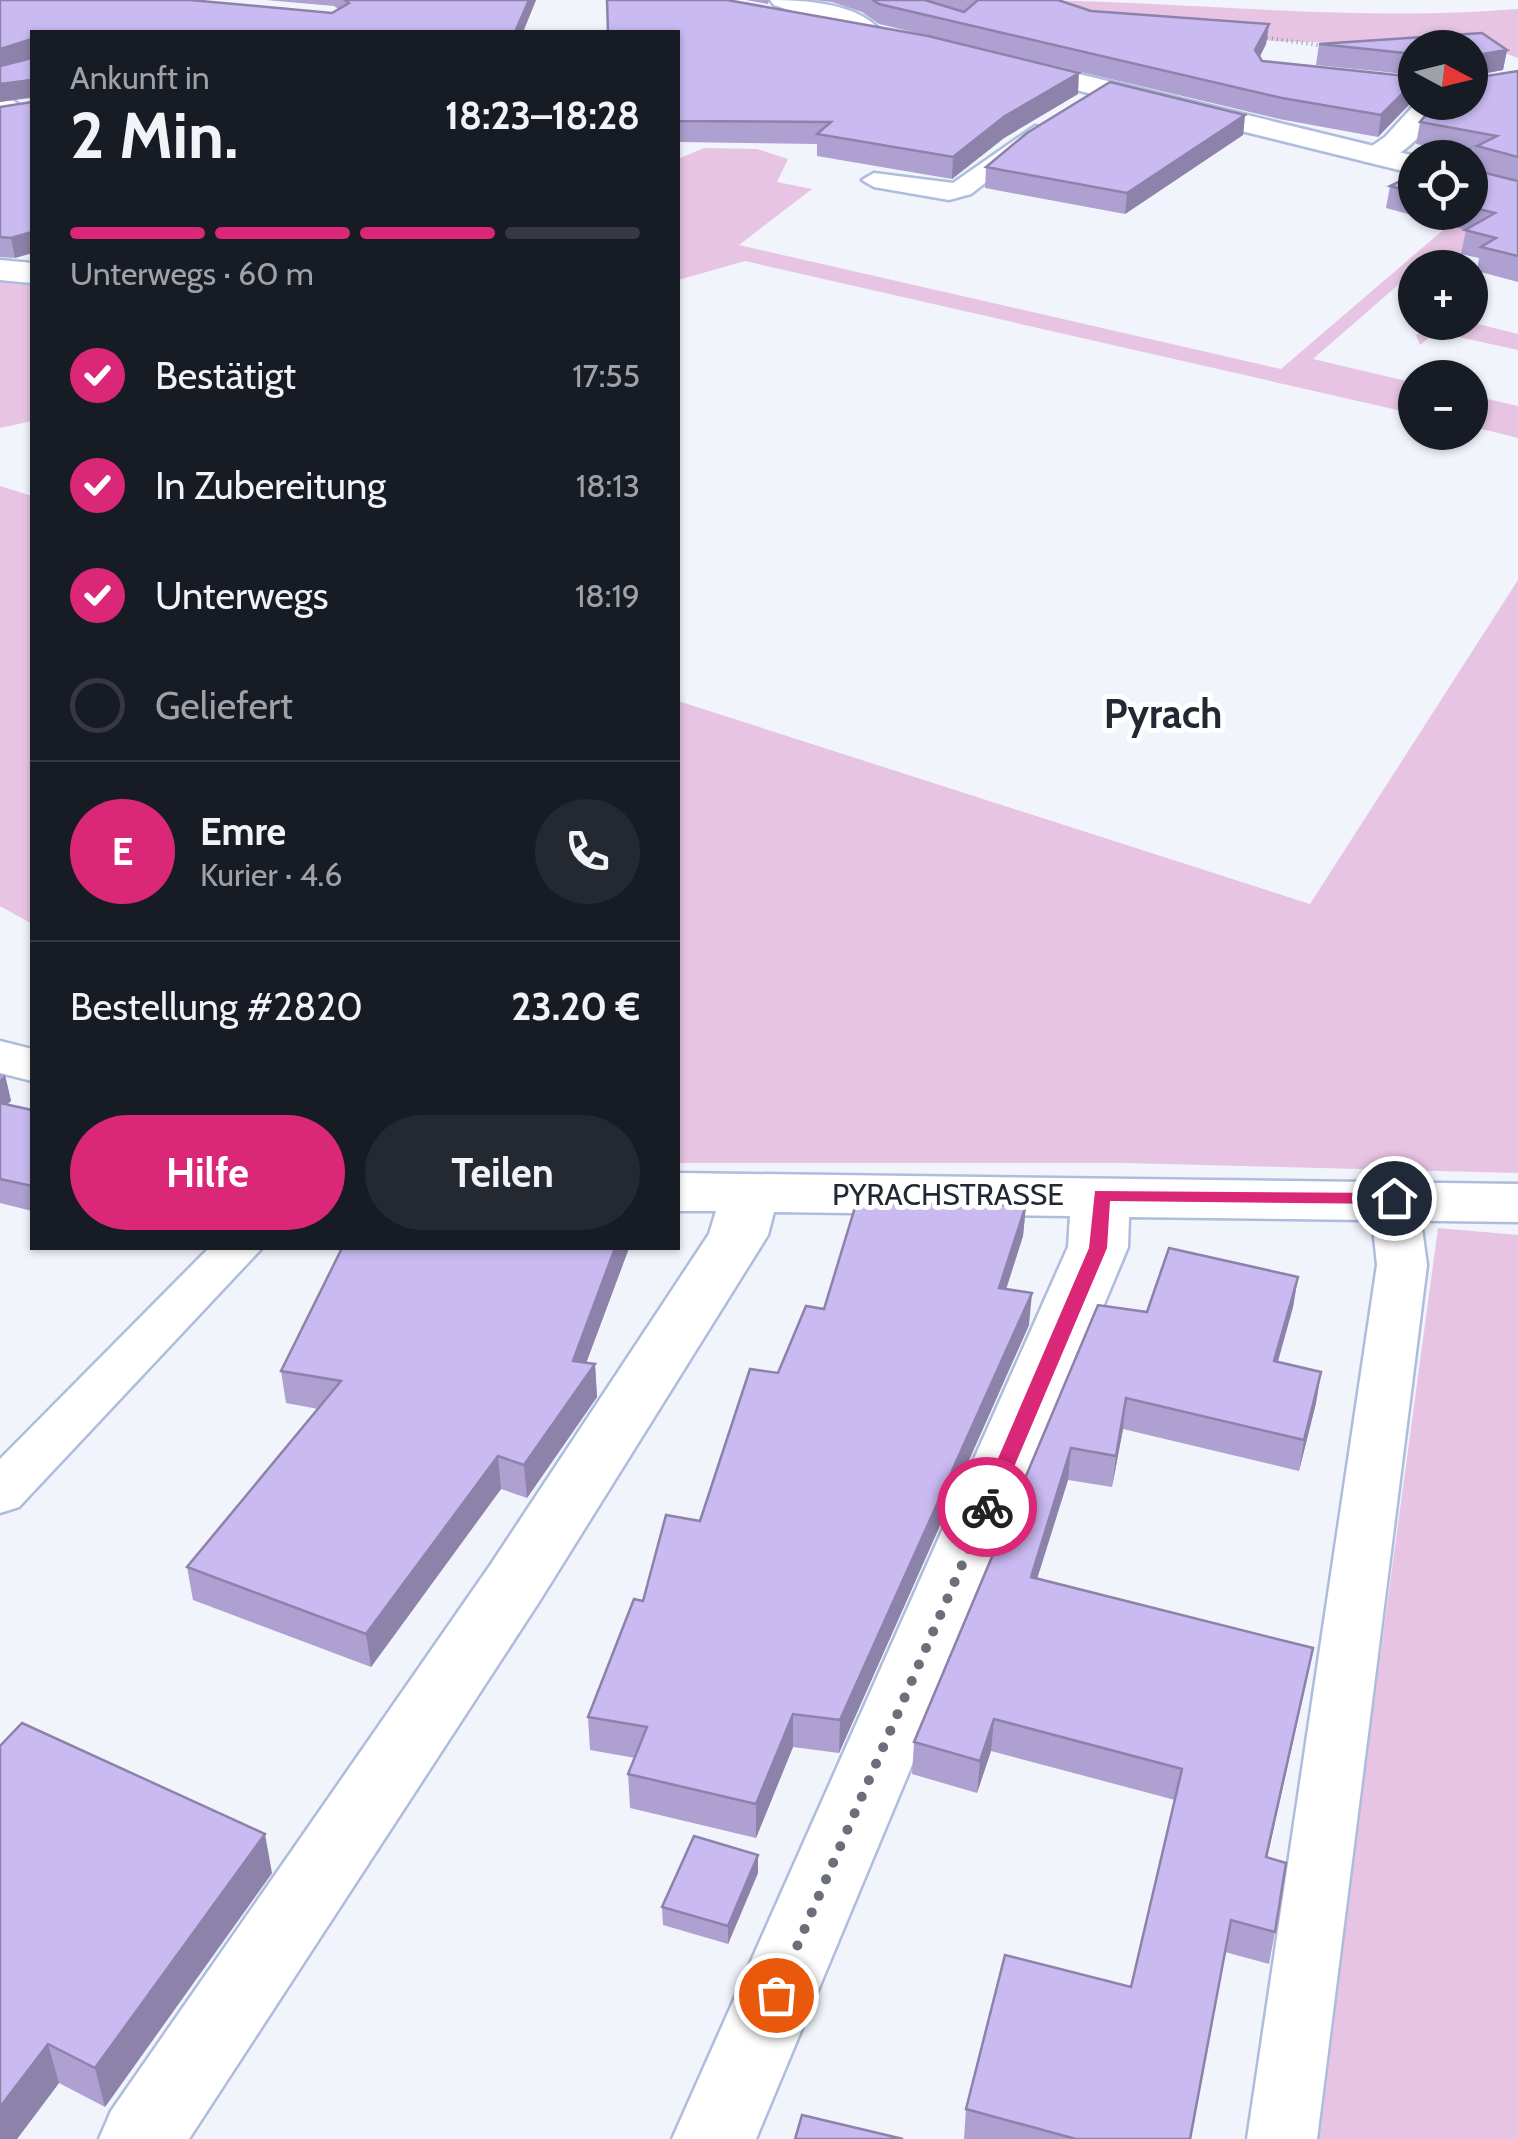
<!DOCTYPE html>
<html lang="de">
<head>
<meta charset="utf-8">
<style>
	body { margin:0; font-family:Cabin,sans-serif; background:#242831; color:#f1f3f6; height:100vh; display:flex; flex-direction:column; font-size:38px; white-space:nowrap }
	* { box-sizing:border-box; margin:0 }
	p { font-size:32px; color:#9ea1a6 }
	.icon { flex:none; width:55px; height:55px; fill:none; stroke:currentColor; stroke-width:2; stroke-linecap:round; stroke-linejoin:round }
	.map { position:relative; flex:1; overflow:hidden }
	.side { position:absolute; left:30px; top:30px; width:650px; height:1220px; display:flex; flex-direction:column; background:#171b24; border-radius:0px; box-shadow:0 2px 8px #0004 }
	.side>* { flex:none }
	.needle { width:65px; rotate:97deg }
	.controls { position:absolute; left:1398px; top:30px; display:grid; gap:20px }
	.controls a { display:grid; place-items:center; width:90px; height:90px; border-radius:50%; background:#171b24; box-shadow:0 2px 8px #0004; font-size:50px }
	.pin { position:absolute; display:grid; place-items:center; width:85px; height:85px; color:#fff; margin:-42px; border:5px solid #fff; border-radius:50%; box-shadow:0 2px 10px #0007 }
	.courier { position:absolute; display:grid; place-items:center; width:100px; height:100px; margin:-50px; border:8px solid #db2777; border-radius:50%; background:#fff; color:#222; box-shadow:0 2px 12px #0007 }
	.summary em { font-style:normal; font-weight:700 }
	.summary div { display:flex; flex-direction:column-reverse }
	.summary { display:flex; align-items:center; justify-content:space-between; height:170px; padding:0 40px }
	h1 { font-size:65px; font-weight:700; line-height:75px }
	.bar { display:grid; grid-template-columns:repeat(4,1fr); gap:15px 10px; align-content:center; height:120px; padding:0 40px }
	.bar i { height:12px; border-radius:8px; background:#363941 }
	.bar .on { background:#db2777 }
	.bar p { grid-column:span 4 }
	.line { display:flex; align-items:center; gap:25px; padding:0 40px; border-top:2px solid #363941 }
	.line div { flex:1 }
	.round { display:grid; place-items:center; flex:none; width:105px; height:105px; border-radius:52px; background:#242831 }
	ol { padding:0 40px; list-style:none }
	li { display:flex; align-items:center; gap:30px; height:110px }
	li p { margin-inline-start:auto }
	li .icon { padding:10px; border-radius:50%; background:#db2777; color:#fff; stroke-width:4 }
	li:last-child { color:#9ea1a6 }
	li i { width:55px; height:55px; border:5px solid #363941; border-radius:50% }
	.primary-button { display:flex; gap:20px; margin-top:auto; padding:20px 40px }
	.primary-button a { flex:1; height:115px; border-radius:60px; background:#db2777; color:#fff; font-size:40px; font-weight:700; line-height:115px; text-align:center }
	.primary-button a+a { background:#242831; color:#f1f3f6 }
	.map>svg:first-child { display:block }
</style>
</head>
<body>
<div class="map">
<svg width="1518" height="2139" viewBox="0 0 1518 2139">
	<rect width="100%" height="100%" fill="#f1f4fb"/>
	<g fill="#e7c4e3">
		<path d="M1014,0C1182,0 1350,23 1518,9V58L1490,48L1246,40Z"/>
		<path d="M704,148L757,149L788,159L777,182L812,189L739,245L1281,369L1463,213L1490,204L1457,265L1429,258L1313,359L1415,383V414L745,261L678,280V159Z"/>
		<path d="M0,278L32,281V421L0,428Z"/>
		<path d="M1470,322L1518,334V350L1436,332L1420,345L1416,335L1431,323Z"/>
		<path d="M1470,395L1518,406V438L1470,426Z"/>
		<path d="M0,486L32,496V924L0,906Z"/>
		<path d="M1518,580V1173L1124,1163H678V701L1310,904Z"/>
		<path d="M1438,1228L1518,1235V2139H1315Z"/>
	</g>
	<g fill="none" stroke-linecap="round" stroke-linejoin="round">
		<g stroke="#aebddd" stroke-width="5">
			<g id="service">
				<path d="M0,91L22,107V117H6L0,111Z"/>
				<path d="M1035,126L1043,128V138L971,194L949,200L874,187L862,180L874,173L953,183Z"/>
				<path d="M1394,1184L1411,1188L1418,1199L1427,1265L1317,2139H1247L1377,1265L1370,1199L1377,1188Z"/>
				<path d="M209,1248H262L19,1507L0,1513V1459Z"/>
			</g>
		</g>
		<g stroke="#aebddd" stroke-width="5">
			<g id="minor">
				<path d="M770,0C804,0 861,3 882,33L878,39H860L854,32L774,5Z"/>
				<path d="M1417,102H1447C1429,127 1397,170 1363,161L1359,155L1385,137Z"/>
				<path d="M0,260L32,263V283L0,280Z"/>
				<path d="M0,1041L32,1049V1081L0,1073Z"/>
				<path d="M678,1173L1518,1184V1222L1129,1217L1128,1247L756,2139H672L1068,1247L1070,1216L774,1212L768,1235L539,1602L189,2139H99L111,2111L491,1564L709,1234L716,1211H678Z"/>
			</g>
		</g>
		<g stroke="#aebddd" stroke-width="5">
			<path id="tertiary" d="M1005,56L1415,156L1421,158H1415V174L995,70L991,64L995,58Z"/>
		</g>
		<path stroke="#9397a1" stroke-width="4" stroke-dasharray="1 4" stroke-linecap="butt" d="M1262,37L1324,46"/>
		<use href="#service" fill="#fff" fill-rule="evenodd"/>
		<use href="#minor" fill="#fff" fill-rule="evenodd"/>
		<use href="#tertiary" fill="#fff" fill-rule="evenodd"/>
	</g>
	<g fill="#aea0d0" fill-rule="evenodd">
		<path d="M0,0L332,13L338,9L334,6L266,0H536L523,32H32V253L15,258L0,257V107L32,102V98L0,102Z"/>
		<path d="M746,0H769L768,4Z"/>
		<path d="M814,0H1058L1091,11L1269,24L1266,44L1260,57L1262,61L1415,77V99L1378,137L1279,119L879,24L862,12L832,2Z"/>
		<path d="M678,32L1078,94L1004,138L952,179L817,156V144L678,142Z"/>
		<path d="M1482,33L1507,50L1503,70L1472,76L1474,78L1518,71V282L1477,271L1479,258L1461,254L1466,230L1386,208L1390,186L1415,174V212H1470V158H1451L1462,153L1416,144L1420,122L1437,102H1470V48H1415V75L1316,65L1319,44ZM1471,154L1475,155L1473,168L1513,180L1473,170Z"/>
		<path d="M1245,115L1243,135L1125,214L985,188L986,167Z"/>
		<path d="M0,1074L5,1075L11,1101L7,1104L32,1110V1211L0,1203Z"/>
		<path d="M1026,1205L1023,1236L1006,1290L1029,1325L839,1753L793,1747L756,1838L630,1808L628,1774L635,1758L590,1750L588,1717L643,1601L700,1521L778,1373L824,1309Z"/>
		<path d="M629,1248L586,1363L595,1364L597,1397L527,1498L501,1489L371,1667L193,1600L187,1567L318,1409L286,1403L281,1371Z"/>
		<path d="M1298,1277L1293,1307L1278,1362L1321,1372L1316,1403L1299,1471L1123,1429L1112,1487L1068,1480L1037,1578L1313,1648L1267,1858L1275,1932L1269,1964L1225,1952L1191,2139H964L966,2109L1131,1987L1175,1800L991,1751L977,1793L912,1774L914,1742L1098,1305L1147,1312Z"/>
		<path d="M0,1746L272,1873L105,2107L59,2083L17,2139Z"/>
		<path d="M758,1873L728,1944L663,1925L662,1907Z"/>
	</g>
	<g fill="#8d82a9">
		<path d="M529,0H536L523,32H515Z"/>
		<path d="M1269,24L1266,44L1252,71L1255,50Z"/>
		<path d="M32,39V57L0,67V49Z"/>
		<path d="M1507,50L1503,70L1470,76V56Z"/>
		<path d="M1079,73L1078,94L1004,138L952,179L953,157L1005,116Z"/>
		<path d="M32,80V97L0,102V84Z"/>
		<path d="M1415,81L1414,99L1378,137L1381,115Z"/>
		<path d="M1245,115L1243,135L1125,214L1127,193Z"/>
		<path d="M32,232V253L15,258L11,238Z"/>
		<path d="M5,1075L11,1101L0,1111V1080Z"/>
		<path d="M1026,1205L1023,1236L996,1320L999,1288Z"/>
		<path d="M615,1248H629L575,1393L573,1361Z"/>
		<path d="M1298,1277L1293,1307L1269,1392L1274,1361Z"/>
		<path d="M1032,1293L1029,1325L839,1753L840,1720Z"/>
		<path d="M595,1364L597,1397L527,1498L524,1465Z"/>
		<path d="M1321,1372L1316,1403L1299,1471L1304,1440Z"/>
		<path d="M1126,1398L1123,1429L1112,1487L1116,1456Z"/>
		<path d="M1071,1448L1068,1480L1028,1608L1031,1577Z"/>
		<path d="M498,1456L501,1489L371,1667L366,1634Z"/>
		<path d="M1313,1648L1307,1679L1260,1889L1266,1857Z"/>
		<path d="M793,1714V1747L756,1838V1804Z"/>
		<path d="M994,1719L991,1751L977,1793L980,1761Z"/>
		<path d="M265,1834L272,1873L105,2107L95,2068Z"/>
		<path d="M758,1855V1873L728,1944V1926Z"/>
		<path d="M48,2044L59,2083L17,2139H0V2107Z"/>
	</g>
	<g fill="#cabaf2" stroke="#8d82a9" stroke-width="2.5">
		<path d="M0,0H190L332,13L349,3L345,0H529L515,32H32V232L11,238L0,237V107L32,102V80L0,84V66L32,58V39L0,49Z"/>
		<path d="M607,0H727L928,36L1079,73L1005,116L953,157L817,134L831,122L678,121V32H608Z"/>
		<path d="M873,0H925L964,12L978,0H1058L1091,11L1269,24L1255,50L1262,61L1415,77V81L1381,115L1282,98L879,4Z"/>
		<path d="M1482,33L1507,50L1470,56V65V48H1415V54L1319,44Z"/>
		<path d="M1518,71V157L1477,146L1497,136L1420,122L1437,102H1470V74L1474,78Z"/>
		<path d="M1110,82L1245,115L1127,193L986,167L1027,133Z"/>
		<path d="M1470,149L1473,170L1518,181V256L1481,247L1496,238L1465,230L1495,213L1470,207V158H1451Z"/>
		<path d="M1415,174V192L1390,186Z"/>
		<path d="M0,1103L32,1110V1186L0,1179Z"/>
		<path d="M856,1204L1026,1205L999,1288L1032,1293L840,1720L793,1714L756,1804L628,1774L647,1727L588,1717L634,1599L643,1601L666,1515L700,1521L750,1369L778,1373L806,1306L824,1309Z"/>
		<path d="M342,1248H615L573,1361L595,1364L524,1465L498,1456L366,1634L187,1567L341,1381L281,1371Z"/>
		<path d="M1169,1248L1298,1277L1274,1361L1321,1372L1304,1440L1126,1398L1116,1456L1071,1448L1031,1577L1313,1648L1266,1857L1286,1863L1275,1932L1231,1920L1190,2139H1076L966,2109L1005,1955L1131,1987L1182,1769L994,1719L980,1761L914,1742L1098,1305L1147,1312Z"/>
		<path d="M22,1723L265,1834L95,2068L48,2044L0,2107V1746Z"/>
		<path d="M694,1836L758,1855L728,1926L662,1907Z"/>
		<path d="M802,2115L903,2139H795Z"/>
	</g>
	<path fill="#db2777" d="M1095,1191L1394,1193L1402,1198L1394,1204L1110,1201L1107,1248L997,1507L987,1514L980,1512L977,1507L1089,1248Z"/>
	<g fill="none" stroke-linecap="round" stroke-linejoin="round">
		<path stroke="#6b6f7a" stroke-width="10" stroke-dasharray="0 18" d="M776,1995L987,1507"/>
	</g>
	<g text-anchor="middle" stroke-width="10" stroke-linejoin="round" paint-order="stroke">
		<g font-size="30" fill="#232835" stroke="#fff">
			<text x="948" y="1205">PYRACHSTRASSE</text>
		</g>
		<g font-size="40" font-weight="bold" fill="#232835" stroke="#fff">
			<text x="1163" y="728">Pyrach</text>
		</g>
	</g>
</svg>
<div class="controls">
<a><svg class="needle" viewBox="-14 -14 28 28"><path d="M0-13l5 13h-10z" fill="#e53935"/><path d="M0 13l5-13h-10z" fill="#9ea1a6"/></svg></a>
<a><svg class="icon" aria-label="locate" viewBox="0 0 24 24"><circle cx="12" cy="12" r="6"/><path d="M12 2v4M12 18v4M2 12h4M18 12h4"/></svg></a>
<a>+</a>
<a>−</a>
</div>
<div class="pin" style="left:776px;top:1995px;background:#ea580c"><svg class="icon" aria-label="bag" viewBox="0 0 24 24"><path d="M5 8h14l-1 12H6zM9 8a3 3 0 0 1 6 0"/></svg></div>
<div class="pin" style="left:1394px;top:1198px;background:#1f2937"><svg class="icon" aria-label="home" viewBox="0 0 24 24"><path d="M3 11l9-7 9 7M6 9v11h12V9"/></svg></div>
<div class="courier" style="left:987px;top:1507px"><svg class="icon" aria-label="bike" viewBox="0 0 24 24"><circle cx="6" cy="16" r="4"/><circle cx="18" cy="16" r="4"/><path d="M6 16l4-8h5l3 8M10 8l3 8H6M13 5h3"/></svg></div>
<section class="side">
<div class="summary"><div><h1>2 Min.</h1><p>Ankunft in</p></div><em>18:23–18:28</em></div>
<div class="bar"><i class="on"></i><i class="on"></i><i class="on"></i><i></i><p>Unterwegs · 60 m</p></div>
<ol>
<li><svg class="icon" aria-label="check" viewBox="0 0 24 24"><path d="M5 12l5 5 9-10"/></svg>Bestätigt<p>17:55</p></li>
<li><svg class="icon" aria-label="check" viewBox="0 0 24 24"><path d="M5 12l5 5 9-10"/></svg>In Zubereitung<p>18:13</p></li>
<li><svg class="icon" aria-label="check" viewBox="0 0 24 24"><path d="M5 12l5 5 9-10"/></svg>Unterwegs<p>18:19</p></li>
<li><i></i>Geliefert</li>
</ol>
<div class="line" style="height:180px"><b class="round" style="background:#db2777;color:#fff">E</b><div><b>Emre</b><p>Kurier · 4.6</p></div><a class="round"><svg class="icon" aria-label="phone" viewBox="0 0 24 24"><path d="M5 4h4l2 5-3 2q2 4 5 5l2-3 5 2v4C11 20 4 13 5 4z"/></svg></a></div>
<div class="line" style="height:130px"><div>Bestellung #2820</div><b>23.20 €</b></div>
<div class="primary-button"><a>Hilfe</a><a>Teilen</a></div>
</section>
</div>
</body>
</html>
